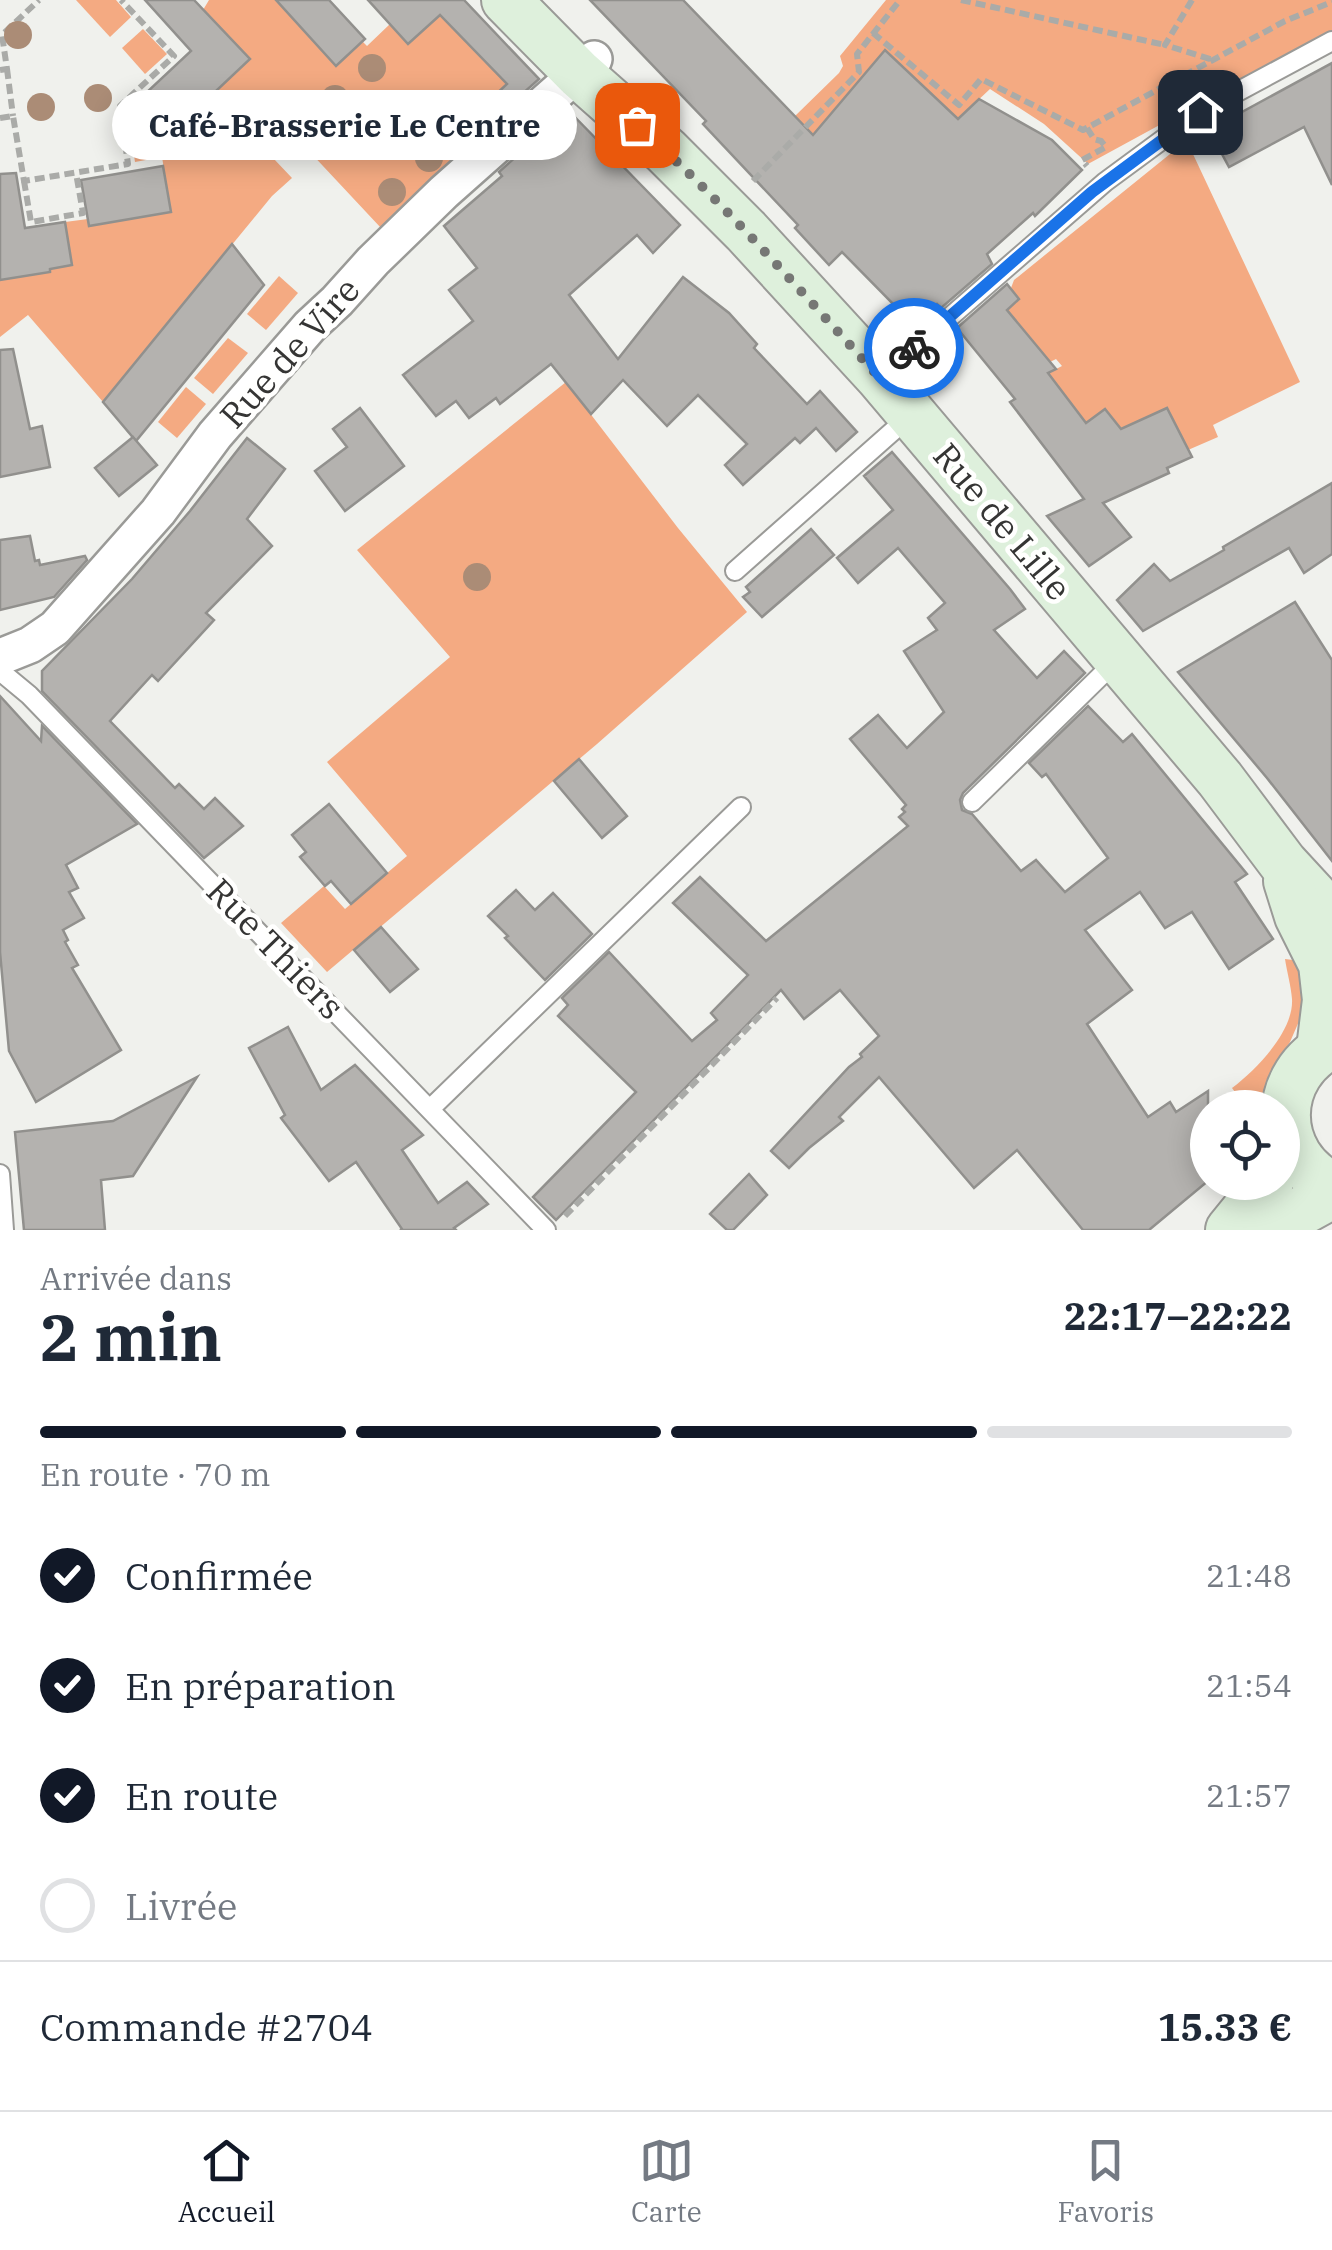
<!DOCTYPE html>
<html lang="fr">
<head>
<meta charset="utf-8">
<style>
	body { margin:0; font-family:"IBM Plex Serif",serif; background:#f2f2f3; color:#1f2937; height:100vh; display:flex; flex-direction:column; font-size:38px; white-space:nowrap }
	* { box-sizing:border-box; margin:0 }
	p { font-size:32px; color:#747a83 }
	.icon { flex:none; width:55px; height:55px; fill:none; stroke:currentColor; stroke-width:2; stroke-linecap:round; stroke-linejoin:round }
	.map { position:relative; height:1230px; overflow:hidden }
	.details { display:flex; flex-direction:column; background:#fff; flex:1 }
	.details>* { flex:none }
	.controls { position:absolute; left:1190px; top:1090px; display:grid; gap:20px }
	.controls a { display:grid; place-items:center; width:110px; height:110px; border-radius:50%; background:#fff; box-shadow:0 5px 25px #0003; font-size:50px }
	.pin { position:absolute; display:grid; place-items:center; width:85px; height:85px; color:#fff; margin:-42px; border-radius:20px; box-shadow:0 5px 15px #0006 }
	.courier { position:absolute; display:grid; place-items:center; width:100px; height:100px; margin:-50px; border:8px solid #1a73e8; border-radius:50%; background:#fff; color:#222; box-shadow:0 2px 12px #0007 }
	.bubble { position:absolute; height:70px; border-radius:35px; background:#fff; box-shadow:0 5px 25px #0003; font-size:32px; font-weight:800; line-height:70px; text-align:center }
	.summary em { font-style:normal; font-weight:800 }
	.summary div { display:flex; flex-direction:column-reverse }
	.summary { display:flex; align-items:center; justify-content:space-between; height:170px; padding:0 40px }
	h1 { font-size:65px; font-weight:800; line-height:75px }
	.bar { display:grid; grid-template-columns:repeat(4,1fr); gap:15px 10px; align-content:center; height:120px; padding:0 40px }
	.bar i { height:12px; border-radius:8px; background:#e0e1e3 }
	.bar .active { background:#111827 }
	.bar p { grid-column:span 4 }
	.line { display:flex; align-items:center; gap:25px; padding:0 40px; border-top:2px solid #e0e1e3 }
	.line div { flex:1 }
	ol { padding:0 40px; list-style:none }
	li { display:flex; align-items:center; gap:30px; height:110px }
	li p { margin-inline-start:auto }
	li .icon { padding:10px; border-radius:50%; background:#111827; color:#fff; stroke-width:4 }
	li:last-child { color:#747a83 }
	li i { width:55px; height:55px; border:5px solid #e0e1e3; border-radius:50% }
	.menu { display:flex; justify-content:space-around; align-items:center; height:140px; border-top:2px solid #e0e1e3; background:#fff; font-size:28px; color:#747a83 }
	.menu a { display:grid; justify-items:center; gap:5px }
	.menu .active { color:#111827 }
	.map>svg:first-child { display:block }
</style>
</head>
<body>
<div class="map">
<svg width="1332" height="1230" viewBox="0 0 1332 1230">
	<rect width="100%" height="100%" fill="#f0f1ed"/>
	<g fill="#f4aa82">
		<path d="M76,0H116L131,17L110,37Z"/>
		<path d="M209,0H276L336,65L363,42L367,46L390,24L441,13L507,84L462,126L475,143L381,228L279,119L256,140L292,178L272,196L103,402L28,315L0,337V280L50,272V269L71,265L65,222L88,219L89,225L171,212L162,157L135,162L127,111L131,107L163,141L250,59L203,10Z"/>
		<path d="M886,0H1332V31L1088,164L1044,124L990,89L958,119L885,50L813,135L795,116L839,73L843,66L840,56Z"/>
		<path d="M143,29L167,54L145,74L122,48Z"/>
		<path d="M1175,150L1192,152L1300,382L1213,425L1218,437L1188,450L1119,430L1086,423L1048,373L1062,366L1056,359L1050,362L1007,310L1019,299L1011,288L1014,280Z"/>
		<path d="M279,276L298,293L266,330L247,314Z"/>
		<path d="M228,338L248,353L213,394L194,378Z"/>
		<path d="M566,382L678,528L747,612L597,744L327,972L281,923L324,886L345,909L407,856L327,762L450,657L357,550Z"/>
		<path d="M186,387L206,404L177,438L158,422Z"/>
		<path d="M1285,959L1293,960L1300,967L1304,994L1300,1019L1290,1042L1267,1079L1261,1107H1246L1232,1088C1256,1070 1294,1031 1292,999C1291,986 1287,972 1285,959Z"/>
	</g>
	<g fill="#b4b2af" stroke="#91908d" stroke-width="2.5">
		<path d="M145,0H194L250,59L162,142L131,107L191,51Z"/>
		<path d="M276,0H329L365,39L336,66Z"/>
		<path d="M368,0H464L539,79L472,139L461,127L507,84L440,15L408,44Z"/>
		<path d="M590,0H683L813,135L885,50L958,119L979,99L1052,140L1082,170L1035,216L1033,213L987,254L992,264L941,308L937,304L919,320L917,317L913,320L901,308H897L842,252L829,265L795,228L798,225L703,124L706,121Z"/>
		<path d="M1332,63V185L1304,127L1229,167L1209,130Z"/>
		<path d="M568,110L680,225L653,253L637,235L569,295L618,359L683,277L729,313L757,344L754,348L807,404L820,391L857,432L836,451L816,428L800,443L795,438L743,485L725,465L747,444L698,395L667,426L623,380L591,414L551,364L500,404L496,398L469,418L456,401L436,416L403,375L473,321L449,290L477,268L444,226L502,176L499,172Z"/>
		<path d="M163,166L171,212L89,226L81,180Z"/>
		<path d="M16,173L25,228L65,222L72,265L50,269V272L0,280V174Z"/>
		<path d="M232,244L264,285L136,441L103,402Z"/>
		<path d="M1007,284L1019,299L1007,310L1056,369L1048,373L1086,423L1105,409L1121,429L1167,408L1192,457L1167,468L1169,473L1103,503L1131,537L1089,566L1047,516L1084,499L1010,402L1015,399L957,328Z"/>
		<path d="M13,349L30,429L42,426L50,467L0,477V350Z"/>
		<path d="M360,408L404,466L345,511L315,471L347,447L333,429Z"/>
		<path d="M133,437L157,465L119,496L95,468Z"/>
		<path d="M247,438L285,469L247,519L272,546L206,613L214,620L158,681L152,675L110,721L175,788L179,784L204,809L215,798L243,826L204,858L42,691V671L132,579L190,511Z"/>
		<path d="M892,452L1010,589L1025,609L994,630L1037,678L1064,651L1085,673L963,793L960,800L962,810L972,814L1021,871L1036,860L1065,892L1108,858L1046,774L1042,777L1029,763L1088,706L1123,742L1132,734L1247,874L1235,882L1273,939L1229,969L1192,912L1165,928L1140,892L1085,930L1132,990L1087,1024L1148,1117L1170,1102L1176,1112L1208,1091V1181L1149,1230H1083L1017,1150L974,1188L879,1077L839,1117L843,1121L809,1148L789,1168L771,1151L849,1067L862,1057L860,1054L879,1036L840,990L804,1019L781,990L556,1220L533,1197L636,1092L558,1016L568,1005L562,998L609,952L692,1041L717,1020L711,1013L748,975L673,903L700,877L766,941L908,826L899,817L905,812L902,809L906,805L850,739L878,715L907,748L944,712L904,651L937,630L928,618L945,603L898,548L858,583L837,558L893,510L864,476Z"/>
		<path d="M1332,483V554L1304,573L1289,548L1143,631L1117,600L1154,564L1170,581L1224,550L1223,547Z"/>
		<path d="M811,529L834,555L762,617L743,597L750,592L746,587Z"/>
		<path d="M30,536L35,561L39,560L40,565L85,556L87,560L54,597L0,610V540Z"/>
		<path d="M1295,602L1332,660V861L1267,778L1178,672Z"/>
		<path d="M0,696L41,741L42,726L137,824L66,865L78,888L69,892L84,918L63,930L68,940L65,942L78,965L72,968L121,1050L36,1102L9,1051L0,952Z"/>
		<path d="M579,759L627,816L602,838L554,781Z"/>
		<path d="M329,804L387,873L351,904L331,881L325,886L300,857L306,852L292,835Z"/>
		<path d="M516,890L535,910L553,893L592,934L545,980L505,938L508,936L488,916Z"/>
		<path d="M381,927L418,969L390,992L354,950Z"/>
		<path d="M288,1027L321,1090L355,1065L423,1135L402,1150L438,1203L467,1182L488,1204L454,1228L456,1230H400L402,1229L356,1162L329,1181L281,1118L285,1115L249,1048Z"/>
		<path d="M197,1077L133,1176L101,1180L105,1230H24L15,1132L113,1121Z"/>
		<path d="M749,1174L767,1195L733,1230H727L710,1214Z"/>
	</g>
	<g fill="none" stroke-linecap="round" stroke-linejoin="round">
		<g stroke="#9a9a97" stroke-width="22">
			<g id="lane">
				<path d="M881,377L1105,182L1200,112L1332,41"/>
				<path d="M735,571L911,415"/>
				<path d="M0,671L29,695L546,1230"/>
				<path d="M972,802L1118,659"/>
				<path d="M430,1109L741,807"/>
				<path d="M0,1174L4,1230"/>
			</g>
		</g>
		<g stroke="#9a9a97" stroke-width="40">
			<path id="street" d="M0,657L30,645L55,628L158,512L215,435L310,326L337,301L373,261L444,192L594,59"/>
		</g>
		<g stroke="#9a9a97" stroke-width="52">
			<g id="secondary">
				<path d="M506,0L579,74L666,151L746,231L880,377L1220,779L1283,863L1332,916"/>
				<path d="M1288,881L1299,916L1323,964L1327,1000L1321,1049"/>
				<path d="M1332,1044C1271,1074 1270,1156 1332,1186"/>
				<path d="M1230,1230L1269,1182"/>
				<path d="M1267,1230L1332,1194"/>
			</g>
		</g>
		<g stroke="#aaaba8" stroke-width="6" stroke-dasharray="10 5" stroke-linecap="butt">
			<path d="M961,0L1165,45"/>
			<path d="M1192,0L1165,45L1213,60"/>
			<path d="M873,33L959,105L981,79L1083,130L1285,21L1332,2"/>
			<path d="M7,69L13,116"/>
			<path d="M0,70L7,69L2,35L39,0"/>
			<path d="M0,118L13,116L24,181L128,164L120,106L174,56L121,0"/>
			<path d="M1087,128L1094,139L1101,141L1106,147L1082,160L1087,166"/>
			<path d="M24,181L31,222L83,213L76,173"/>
			<path d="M753,181L859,72L857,54L900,0"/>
			<path d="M565,1216L777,998"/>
		</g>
		<use href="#lane" stroke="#fff" stroke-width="18"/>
		<use href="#street" stroke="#fff" stroke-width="35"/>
		<use href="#secondary" stroke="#def0dc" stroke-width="48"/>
	</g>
	<g fill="#ab8c76">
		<circle cx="18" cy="35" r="14"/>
		<circle cx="372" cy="68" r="14"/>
		<circle cx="98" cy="98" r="14"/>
		<circle cx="335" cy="99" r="14"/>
		<circle cx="41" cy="107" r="14"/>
		<circle cx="142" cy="143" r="14"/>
		<circle cx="429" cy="158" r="14"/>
		<circle cx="392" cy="192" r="14"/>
		<circle cx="477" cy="577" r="14"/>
	</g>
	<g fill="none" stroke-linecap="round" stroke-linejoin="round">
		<path stroke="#767775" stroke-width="10" stroke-dasharray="0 18" d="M637,125C724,202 801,292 880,378L914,348"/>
		<path stroke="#1a73e8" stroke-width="12" d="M914,348L1092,192L1200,112"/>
	</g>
	<g text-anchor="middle" stroke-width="9" stroke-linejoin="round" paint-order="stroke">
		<g font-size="35" fill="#353534" stroke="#fffffe">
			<text transform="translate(290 353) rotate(-48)" y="12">Rue de Vire</text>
			<text transform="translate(1002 522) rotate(50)" y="12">Rue de Lille</text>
			<text transform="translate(275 949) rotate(46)" y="12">Rue Thiers</text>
		</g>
	</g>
</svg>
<div class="controls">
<a><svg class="icon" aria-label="locate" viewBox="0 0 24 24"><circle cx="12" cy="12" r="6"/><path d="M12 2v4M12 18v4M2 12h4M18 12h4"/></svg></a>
</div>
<div class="pin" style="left:637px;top:125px;background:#ea580c"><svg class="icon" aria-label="bag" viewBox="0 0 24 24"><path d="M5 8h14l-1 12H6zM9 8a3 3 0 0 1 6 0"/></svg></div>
<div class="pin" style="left:1200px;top:112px;background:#1f2937"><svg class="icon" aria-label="home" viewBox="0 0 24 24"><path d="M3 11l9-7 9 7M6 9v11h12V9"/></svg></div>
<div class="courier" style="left:914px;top:348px"><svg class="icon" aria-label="bike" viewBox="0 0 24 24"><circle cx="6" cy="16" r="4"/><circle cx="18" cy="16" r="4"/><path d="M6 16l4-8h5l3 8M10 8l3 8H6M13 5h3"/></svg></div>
<div class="bubble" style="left:112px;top:90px;width:465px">Café-Brasserie Le Centre</div>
</div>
<section class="details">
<div class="summary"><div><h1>2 min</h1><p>Arrivée dans</p></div><em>22:17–22:22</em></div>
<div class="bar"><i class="active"></i><i class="active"></i><i class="active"></i><i></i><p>En route · 70 m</p></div>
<ol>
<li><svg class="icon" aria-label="check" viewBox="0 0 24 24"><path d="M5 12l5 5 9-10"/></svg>Confirmée<p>21:48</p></li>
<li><svg class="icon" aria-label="check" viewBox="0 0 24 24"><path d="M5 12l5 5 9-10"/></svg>En préparation<p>21:54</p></li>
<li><svg class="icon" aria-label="check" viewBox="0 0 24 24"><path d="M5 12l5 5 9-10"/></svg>En route<p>21:57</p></li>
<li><i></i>Livrée</li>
</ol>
<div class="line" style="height:130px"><div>Commande #2704</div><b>15.33 €</b></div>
</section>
<nav class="menu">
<a class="active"><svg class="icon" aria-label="home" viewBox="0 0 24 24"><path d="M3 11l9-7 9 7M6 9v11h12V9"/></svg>Accueil</a>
<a><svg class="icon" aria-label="map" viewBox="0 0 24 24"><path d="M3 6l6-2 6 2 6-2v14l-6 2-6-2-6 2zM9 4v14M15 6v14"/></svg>Carte</a>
<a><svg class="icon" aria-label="saved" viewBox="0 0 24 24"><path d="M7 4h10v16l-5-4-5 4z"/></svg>Favoris</a>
</nav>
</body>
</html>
